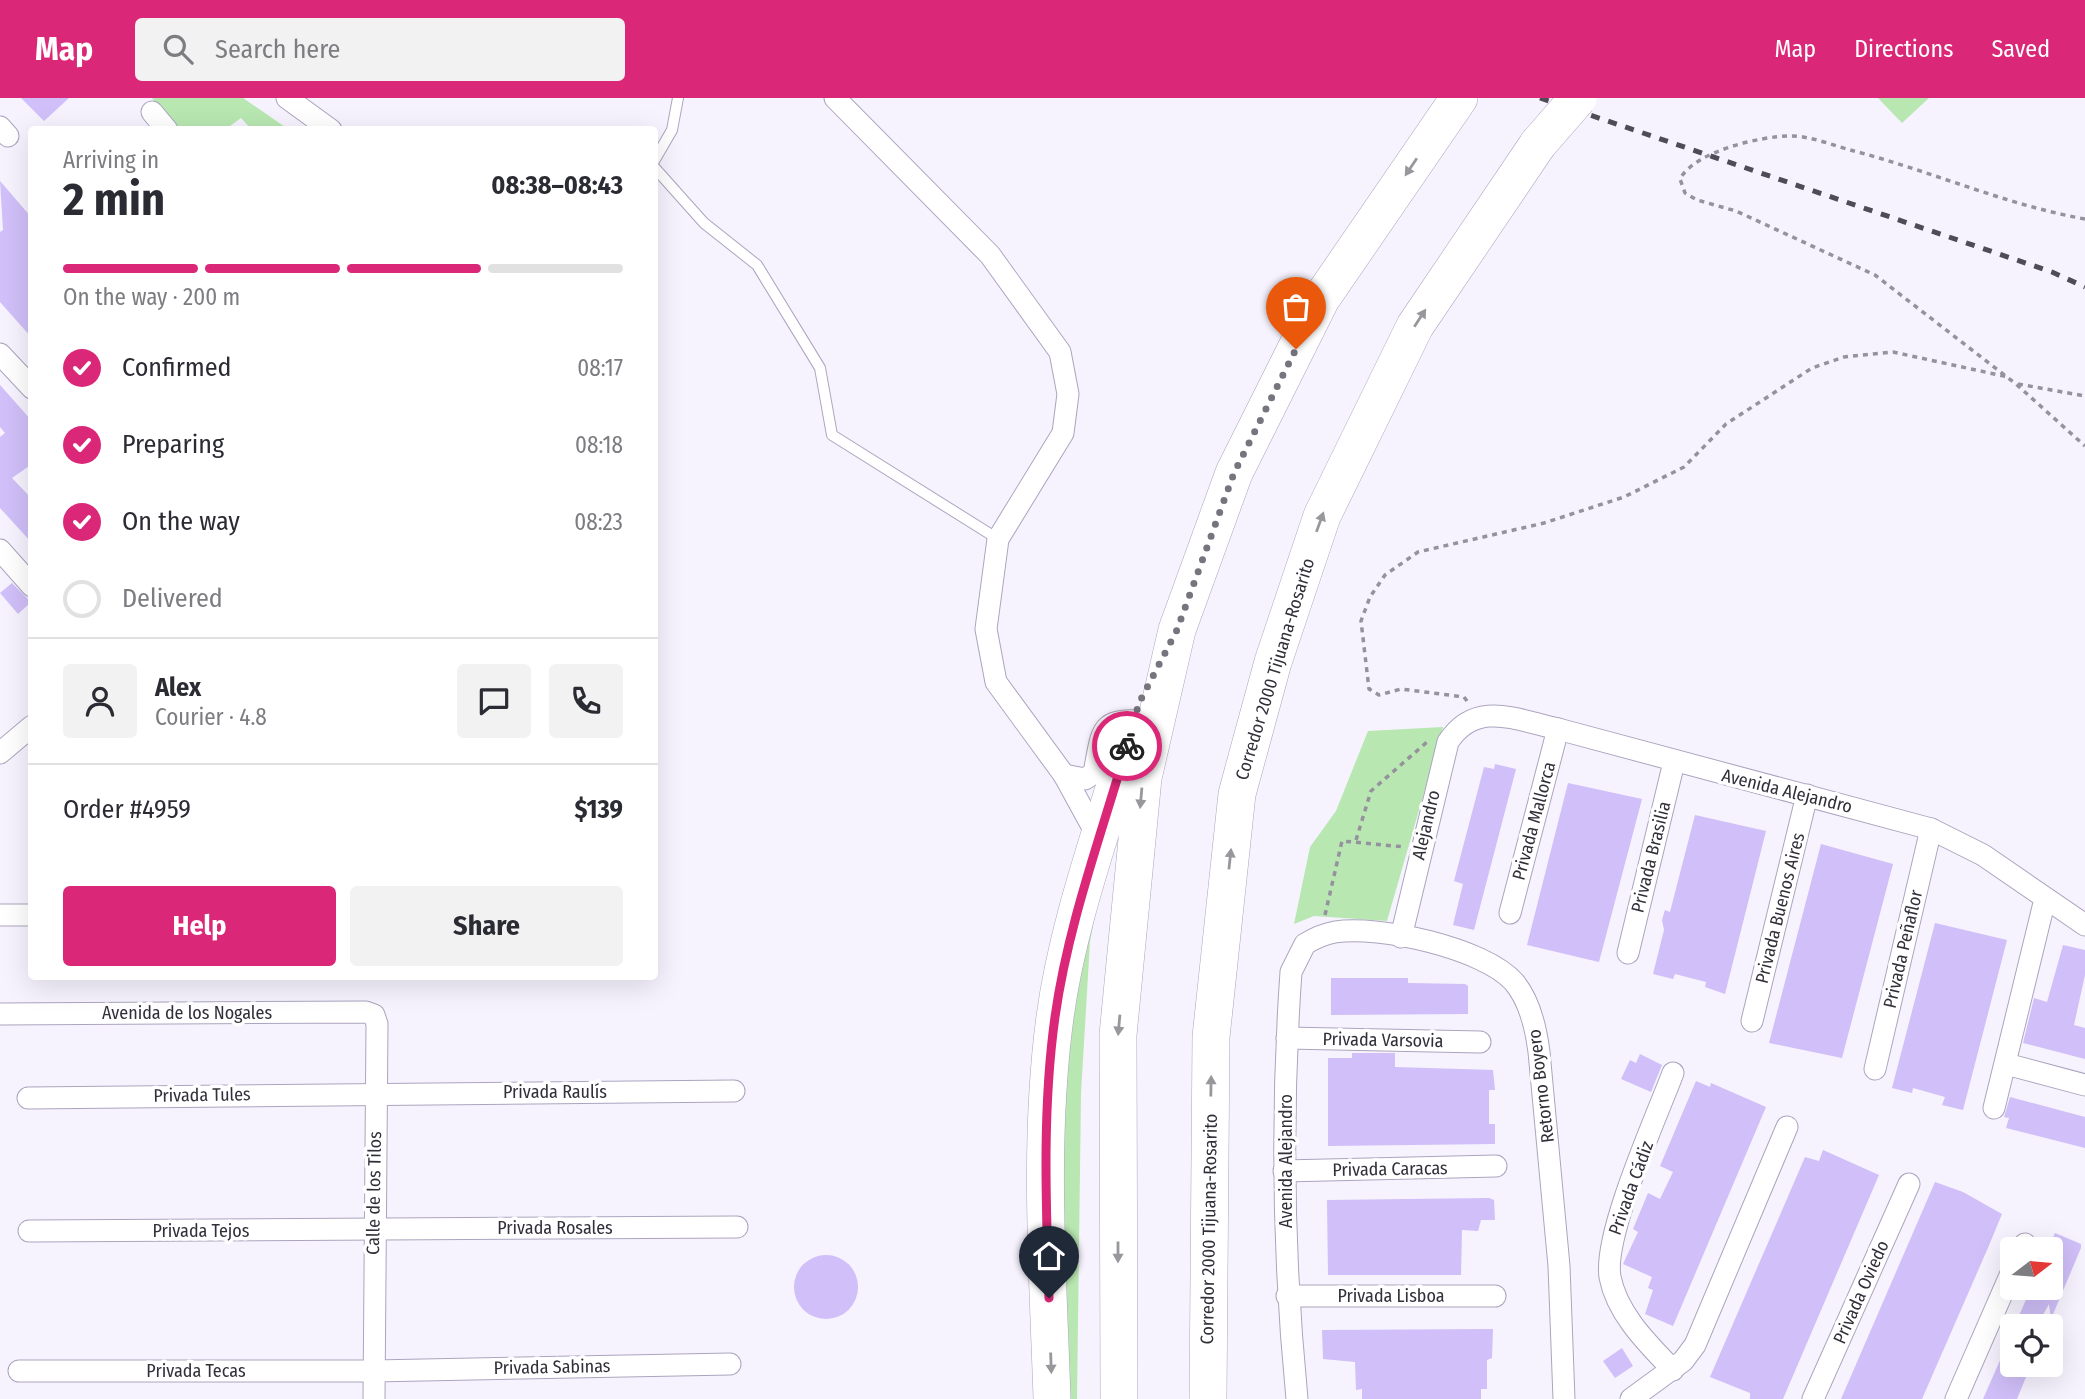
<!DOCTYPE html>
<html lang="en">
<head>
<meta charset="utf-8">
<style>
	body { margin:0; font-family:"Fira Sans Condensed",sans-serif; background:#f2f2f3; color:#2b2b33; height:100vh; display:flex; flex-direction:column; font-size:26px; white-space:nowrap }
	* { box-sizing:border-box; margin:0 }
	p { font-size:23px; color:#7c7c81 }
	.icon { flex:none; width:38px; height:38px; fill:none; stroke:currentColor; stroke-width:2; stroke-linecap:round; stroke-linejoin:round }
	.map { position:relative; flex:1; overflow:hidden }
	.side { position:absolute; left:28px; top:28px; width:630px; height:854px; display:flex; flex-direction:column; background:#fff; border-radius:7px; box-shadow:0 7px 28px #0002 }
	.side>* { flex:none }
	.needle { width:46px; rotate:74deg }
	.tools { position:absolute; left:2000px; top:1139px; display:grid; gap:14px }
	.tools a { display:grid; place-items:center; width:63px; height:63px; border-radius:7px; background:#fff; box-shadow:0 7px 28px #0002; font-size:35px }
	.pin { position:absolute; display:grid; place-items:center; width:60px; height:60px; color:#fff; margin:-72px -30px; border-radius:50% 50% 50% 0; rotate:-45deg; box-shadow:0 0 7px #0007 }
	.pin .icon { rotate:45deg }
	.courier { position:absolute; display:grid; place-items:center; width:70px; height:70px; margin:-35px; border:5px solid #db2777; border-radius:50%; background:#fff; color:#222; box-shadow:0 2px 9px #0007 }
	.overview em { font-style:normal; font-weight:700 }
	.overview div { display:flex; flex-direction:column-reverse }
	.overview { display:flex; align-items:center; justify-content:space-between; height:119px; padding:0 35px }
	h1 { font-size:46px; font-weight:700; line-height:52px }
	.bar { display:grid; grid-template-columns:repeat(4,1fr); gap:10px 7px; align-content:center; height:84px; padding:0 35px }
	.bar i { height:9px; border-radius:5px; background:#e1e1e2 }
	.bar .active { background:#db2777 }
	.bar p { grid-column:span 4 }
	.line { display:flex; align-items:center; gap:18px; padding:0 35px; border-top:2px solid #e1e1e2 }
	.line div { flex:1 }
	.round { display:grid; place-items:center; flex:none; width:74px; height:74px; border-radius:7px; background:#f2f2f3 }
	ol { padding:0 35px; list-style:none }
	li { display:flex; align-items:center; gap:21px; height:77px }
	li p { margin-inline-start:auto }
	li .icon { padding:7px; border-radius:50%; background:#db2777; color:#fff; stroke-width:4 }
	li:last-child { color:#7c7c81 }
	li i { width:38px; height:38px; border:4px solid #e1e1e2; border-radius:50% }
	.button { display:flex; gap:14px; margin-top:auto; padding:14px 35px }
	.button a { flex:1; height:80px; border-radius:7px; background:#db2777; color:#fff; font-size:28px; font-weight:700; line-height:80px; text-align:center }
	.button a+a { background:#f2f2f3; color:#2b2b33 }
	header { display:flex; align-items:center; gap:42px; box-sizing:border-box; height:98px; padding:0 35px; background:#db2777; color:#fff }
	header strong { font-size:33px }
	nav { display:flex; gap:38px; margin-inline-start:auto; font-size:24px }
	.search { width:490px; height:63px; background:#f2f2f3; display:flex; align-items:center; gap:18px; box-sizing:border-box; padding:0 24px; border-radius:7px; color:#7c7c81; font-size:26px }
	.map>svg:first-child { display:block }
</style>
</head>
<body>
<header>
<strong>Map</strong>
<div class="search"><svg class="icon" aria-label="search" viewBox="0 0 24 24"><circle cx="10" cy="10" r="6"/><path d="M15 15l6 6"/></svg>Search here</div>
<nav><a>Map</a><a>Directions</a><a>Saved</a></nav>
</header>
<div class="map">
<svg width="2085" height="1301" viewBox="0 0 2085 1301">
	<rect width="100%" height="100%" fill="#f6f3fe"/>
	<g fill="#b8e7b1">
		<path d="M152,0H243L288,31H251L241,20L226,31H180Z"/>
		<path d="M1878,0H1929L1902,25Z"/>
		<path d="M1443,629L1387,823L1314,818L1294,826L1310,749L1336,713L1368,633Z"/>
		<path d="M1099,795L1090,844L1081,995L1077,1301H1062L1059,1129L1072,863Z"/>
	</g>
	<g fill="#d0bff8">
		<path d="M21,0H69L44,23Z"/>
		<path d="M0,83L32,120V240L0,204V134L3,132Z"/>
		<path d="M0,287L32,323V366L12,380L32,401V445L0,410V339L5,335L0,329Z"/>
		<path d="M12,485L31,504L18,516L0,495Z"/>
		<path d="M1495,666L1516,671L1474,832L1453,827L1463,786L1454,783L1484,669L1494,671Z"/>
		<path d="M1568,685L1642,701L1599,864L1527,847Z"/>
		<path d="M1695,717L1766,733L1725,896L1705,889L1706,884L1675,876L1673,881L1653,876L1664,832L1662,822L1665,812L1670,814Z"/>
		<path d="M1821,746L1893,766L1842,960L1769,945Z"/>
		<path d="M1935,825L2007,842L1963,1012L1942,1007L1945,999L1913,990L1912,995L1892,990Z"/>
		<path d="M2063,847L2085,852V877L2074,927L2085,930V961L2023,945L2034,900L2047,904Z"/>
		<path d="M1331,880H1408V885L1465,886L1468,888V916L1331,917Z"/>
		<path d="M1352,955H1395V969L1493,972L1495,992H1489V1026H1495V1046L1328,1048V960H1352Z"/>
		<path d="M1640,956L1662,967L1651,994L1621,981L1630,962L1636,965Z"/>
		<path d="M1696,983L1710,989L1711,985L1766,1009L1673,1228L1645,1216L1653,1192L1648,1190L1652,1179L1623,1166L1638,1134L1633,1131L1648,1095L1660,1101L1673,1074L1660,1068Z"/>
		<path d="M2010,999L2085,1019V1050L2006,1030L2009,1020L2004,1019Z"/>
		<path d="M1823,1052L1879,1077L1783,1301H1750V1295L1710,1279L1805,1059L1819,1063Z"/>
		<path d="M1935,1084L1963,1094L2002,1116L1987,1152L1922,1301H1841Z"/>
		<path d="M1489,1100L1494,1102L1495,1122H1481L1478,1133L1462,1132L1461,1177H1328L1327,1102Z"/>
		<path d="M2055,1135L2081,1146V1150L2051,1221L2049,1206L2037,1228L2018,1220L2028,1197L2018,1193L2019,1190H2051V1144Z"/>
		<circle cx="826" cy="1189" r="32"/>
		<path d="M1493,1231L1492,1260L1487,1262V1291H1481V1301H1362V1291L1356,1292L1355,1264L1323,1261L1322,1232Z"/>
		<path d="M2012,1235V1267H2031L2017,1301H1983Z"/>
		<path d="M1622,1250L1633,1268L1615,1280L1603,1263Z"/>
	</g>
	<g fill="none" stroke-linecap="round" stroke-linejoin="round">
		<g stroke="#aca4be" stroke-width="12">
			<g id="lane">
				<path d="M654,63L672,32L678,0"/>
				<path d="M654,69L704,125L757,167L820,270L832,337L998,441"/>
			</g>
		</g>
		<g stroke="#aca4be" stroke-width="23">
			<g id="street">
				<path d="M287,0L331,32"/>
				<path d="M835,0L990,157L1060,254L1068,296L1063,335L998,441L986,531L996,584L1064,677L1099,741"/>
				<path d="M152,14L167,32"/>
				<path d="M0,29L8,38"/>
				<path d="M0,256L32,290"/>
				<path d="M0,452L32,488"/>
				<path d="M0,655L32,628"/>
				<path d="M1064,677L1085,681L1094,675C1103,629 1099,619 1150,624"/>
				<path d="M1510,815L1558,631"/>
				<path d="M0,817H32"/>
				<path d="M1401,839L1448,644C1476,601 1516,622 1558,631L1931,731L1983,757L2085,827"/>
				<path d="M1628,855L1674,664"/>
				<path d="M0,916L366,914L374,917L377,926L374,1301"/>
				<path d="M1752,923L1807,697"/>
				<path d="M1287,940L1480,944"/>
				<path d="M2006,966L2085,987"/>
				<path d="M1875,971L1931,731"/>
				<path d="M28,1000L734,993"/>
				<path d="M1994,1010L2045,801"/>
				<path d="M1284,1073L1496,1068"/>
				<path d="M29,1133L737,1129"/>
				<path d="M2022,1152L2025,1146"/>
				<path d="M1287,1198H1495"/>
				<path d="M1673,1272C1648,1246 1617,1216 1610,1179C1603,1137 1656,1020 1673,975"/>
				<path d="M19,1273H374L730,1266"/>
				<path d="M1297,1301C1283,1159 1281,1016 1291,874L1305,846C1315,840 1324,836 1335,834C1379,827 1484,850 1514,884C1530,903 1536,930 1539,954L1559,1168L1564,1301"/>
				<path d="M1631,1301L1683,1263L1695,1247L1787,1029"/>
				<path d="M1813,1301L1909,1086"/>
				<path d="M1956,1301L2012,1173"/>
			</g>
		</g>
		<g stroke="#aca4be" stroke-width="38">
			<g id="highway">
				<path d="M1052,1301C1048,1175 1038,1045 1055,919C1068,823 1103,731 1130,638"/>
				<path d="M1119,1301L1118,937L1143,680L1177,532L1234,375L1321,201L1459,0"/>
				<path d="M1208,1301L1211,939L1237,696L1273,564L1322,418L1415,228L1538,46"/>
			</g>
		</g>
		<g stroke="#95929d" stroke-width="3.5" stroke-dasharray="5 5" stroke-linecap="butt">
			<path d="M2085,121C2006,107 1931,73 1854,53C1835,48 1811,38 1791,38C1761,38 1695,53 1680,81L1685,95L1697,102L1736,113L1875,177L2016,286L2085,348"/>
			<path d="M2018,286L2085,298"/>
			<path d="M1467,603L1464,599L1401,591L1379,597L1369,591L1361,523L1370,499L1385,477L1418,454L1544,425L1624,399L1684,369L1726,326L1812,270L1844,259L1893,254L2008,279"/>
			<path d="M1356,742L1371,693L1427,644"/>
			<path d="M1325,817L1342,743L1405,749"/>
		</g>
		<use href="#lane" stroke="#fff" stroke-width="10"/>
		<use href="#street" stroke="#fff" stroke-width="21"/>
		<use href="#highway" stroke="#fff" stroke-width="37"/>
		<path stroke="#4f4c56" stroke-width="5" stroke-dasharray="9 9" stroke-linecap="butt" d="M1540,0L2052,174L2085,189"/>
		<g stroke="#aca4be" stroke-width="38" stroke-linecap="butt">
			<path id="highway-bridge" d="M1538,46L1578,0"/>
		</g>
		<use href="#highway-bridge" stroke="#fff" stroke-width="37"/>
	</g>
	<defs><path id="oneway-solid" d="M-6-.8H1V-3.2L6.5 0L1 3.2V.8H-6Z" transform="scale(1.75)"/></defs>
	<g fill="#98979c">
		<use href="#oneway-solid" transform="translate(1411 69) rotate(124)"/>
		<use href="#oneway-solid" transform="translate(1420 220) rotate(-57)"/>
		<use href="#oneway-solid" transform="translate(1320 424) rotate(-70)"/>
		<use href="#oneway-solid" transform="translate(1141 700) rotate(95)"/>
		<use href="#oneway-solid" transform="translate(1230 761) rotate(-84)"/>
		<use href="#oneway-solid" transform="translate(1119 927) rotate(95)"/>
		<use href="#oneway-solid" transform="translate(1211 988) rotate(-89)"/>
		<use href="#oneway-solid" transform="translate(1118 1154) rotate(90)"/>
		<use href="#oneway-solid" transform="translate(1051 1265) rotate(88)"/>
	</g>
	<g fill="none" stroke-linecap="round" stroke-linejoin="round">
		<path stroke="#77747e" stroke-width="7" stroke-dasharray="0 12.6" d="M1127,648L1139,605L1177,532L1234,375L1296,251"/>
		<path stroke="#db2777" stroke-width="9" d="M1049,1200C1046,1107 1042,1012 1055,919C1068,826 1101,738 1127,648"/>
	</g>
	<g text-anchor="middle" stroke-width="7" stroke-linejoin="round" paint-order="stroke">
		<g font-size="18" fill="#322f39" stroke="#fff">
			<text transform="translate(1275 571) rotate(-73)" y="6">Corredor 2000 Tijuana-Rosarito</text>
			<text transform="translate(1787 693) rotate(14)" y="6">Avenida Alejandro</text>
			<text transform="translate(1534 723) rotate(-75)" y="6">Privada Mallorca</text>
			<text transform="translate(1426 727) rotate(-77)" y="6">Alejandro</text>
			<text transform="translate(1651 759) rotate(-76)" y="6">Privada Brasilia</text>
			<text transform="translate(1780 810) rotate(-76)" y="6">Privada Buenos Aires</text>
			<text transform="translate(1903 851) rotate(-77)" y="6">Privada Peñaflor</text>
			<text x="187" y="921">Avenida de los Nogales</text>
			<text transform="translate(1383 942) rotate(1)" y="6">Privada Varsovia</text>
			<text transform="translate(1541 988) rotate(-97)" y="6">Retorno Boyero</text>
			<text x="555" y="1000">Privada Raulís</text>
			<text transform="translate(202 997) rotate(-1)" y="6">Privada Tules</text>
			<text transform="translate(1286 1063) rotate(-90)" y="6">Avenida Alejandro</text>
			<text transform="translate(1390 1071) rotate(-1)" y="6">Privada Caracas</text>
			<text transform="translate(1631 1090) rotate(-70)" y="6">Privada Cádiz</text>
			<text transform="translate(374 1095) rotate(-89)" y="6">Calle de los Tilos</text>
			<text x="555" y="1136">Privada Rosales</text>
			<text transform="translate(1209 1131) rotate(-89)" y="6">Corredor 2000 Tijuana-Rosarito</text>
			<text x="201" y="1139">Privada Tejos</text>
			<text transform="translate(1861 1194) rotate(-66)" y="6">Privada Oviedo</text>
			<text x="1391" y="1204">Privada Lisboa</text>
			<text transform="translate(552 1269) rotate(-1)" y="6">Privada Sabinas</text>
			<text x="196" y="1279">Privada Tecas</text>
		</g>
	</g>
</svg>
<div class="tools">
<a><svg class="needle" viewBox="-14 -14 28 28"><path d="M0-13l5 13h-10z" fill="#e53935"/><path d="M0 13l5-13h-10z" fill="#7c7c81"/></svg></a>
<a><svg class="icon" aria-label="locate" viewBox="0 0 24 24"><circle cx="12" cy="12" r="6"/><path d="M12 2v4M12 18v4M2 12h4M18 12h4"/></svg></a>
</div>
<div class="pin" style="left:1296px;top:251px;background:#ea580c"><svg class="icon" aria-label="bag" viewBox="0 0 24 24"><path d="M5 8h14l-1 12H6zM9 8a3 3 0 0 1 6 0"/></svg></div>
<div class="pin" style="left:1049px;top:1200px;background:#1f2937"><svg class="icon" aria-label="home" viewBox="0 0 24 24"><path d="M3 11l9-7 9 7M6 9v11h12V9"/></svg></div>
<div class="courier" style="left:1127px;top:648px"><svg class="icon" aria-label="bike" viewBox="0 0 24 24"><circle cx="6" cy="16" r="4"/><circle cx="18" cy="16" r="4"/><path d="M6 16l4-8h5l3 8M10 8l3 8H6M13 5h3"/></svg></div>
<section class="side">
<div class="overview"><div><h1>2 min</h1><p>Arriving in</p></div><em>08:38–08:43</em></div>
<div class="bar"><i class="active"></i><i class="active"></i><i class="active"></i><i></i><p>On the way · 200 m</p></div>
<ol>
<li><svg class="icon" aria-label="check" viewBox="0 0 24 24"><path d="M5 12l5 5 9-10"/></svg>Confirmed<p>08:17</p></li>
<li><svg class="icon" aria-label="check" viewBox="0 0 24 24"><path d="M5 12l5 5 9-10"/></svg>Preparing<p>08:18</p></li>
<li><svg class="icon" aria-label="check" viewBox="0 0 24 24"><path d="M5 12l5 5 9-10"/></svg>On the way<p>08:23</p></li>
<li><i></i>Delivered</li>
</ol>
<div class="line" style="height:126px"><a class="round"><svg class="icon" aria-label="person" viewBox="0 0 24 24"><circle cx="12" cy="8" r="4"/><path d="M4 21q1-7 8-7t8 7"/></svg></a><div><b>Alex</b><p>Courier · 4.8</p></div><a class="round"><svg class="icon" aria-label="chat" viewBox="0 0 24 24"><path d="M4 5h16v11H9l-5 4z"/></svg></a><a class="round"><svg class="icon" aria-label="phone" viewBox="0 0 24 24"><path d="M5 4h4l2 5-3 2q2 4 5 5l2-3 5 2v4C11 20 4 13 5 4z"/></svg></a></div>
<div class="line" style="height:91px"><div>Order #4959</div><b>$139</b></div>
<div class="button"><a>Help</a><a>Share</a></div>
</section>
</div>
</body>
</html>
